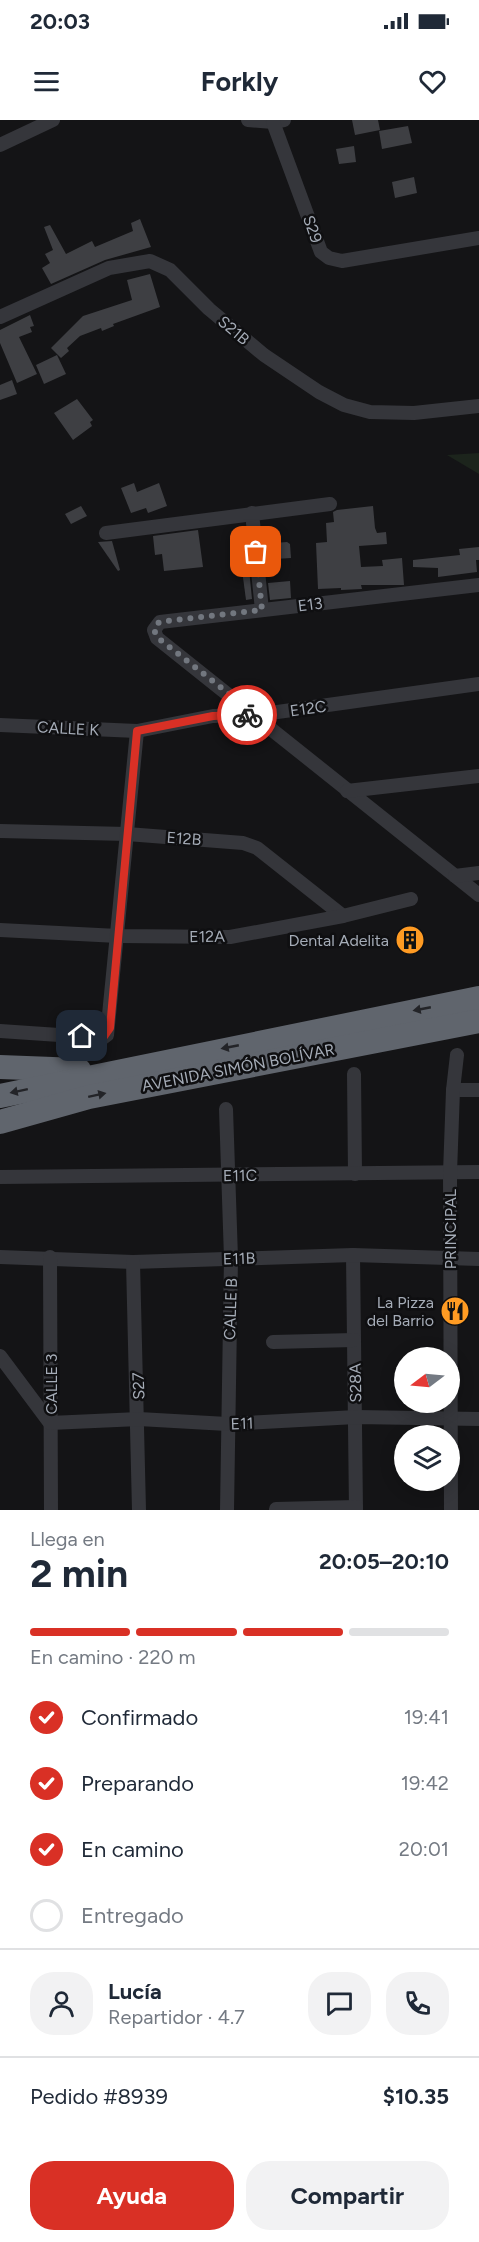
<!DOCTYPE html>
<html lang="es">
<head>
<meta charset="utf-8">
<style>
	body { margin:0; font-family:Figtree,sans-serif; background:#f2f2f3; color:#1f2937; height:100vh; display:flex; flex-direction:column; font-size:22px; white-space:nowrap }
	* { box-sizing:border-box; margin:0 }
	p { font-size:20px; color:#747a83 }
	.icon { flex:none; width:33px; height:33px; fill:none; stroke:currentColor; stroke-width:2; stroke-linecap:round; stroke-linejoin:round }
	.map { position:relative; height:1390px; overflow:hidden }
	.side { display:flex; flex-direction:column; background:#fff; flex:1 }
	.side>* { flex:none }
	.needle { width:39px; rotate:254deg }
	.tools { position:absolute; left:394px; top:1227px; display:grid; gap:12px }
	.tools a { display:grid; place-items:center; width:66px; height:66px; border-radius:50%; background:#fff; box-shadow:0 3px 15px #0003; font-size:30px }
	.pin { position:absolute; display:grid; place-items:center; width:51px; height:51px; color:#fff; margin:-26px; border-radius:12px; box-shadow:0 3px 9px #0006 }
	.courier { position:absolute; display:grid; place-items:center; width:60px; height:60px; margin:-30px; border:4px solid #d93025; border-radius:50%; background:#fff; color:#222; box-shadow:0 2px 8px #0007 }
	.overview em { font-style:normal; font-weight:700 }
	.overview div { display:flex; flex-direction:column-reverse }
	.overview { display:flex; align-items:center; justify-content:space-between; height:102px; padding:0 30px }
	h1 { font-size:39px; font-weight:700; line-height:45px }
	.bar { display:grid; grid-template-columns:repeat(4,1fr); gap:9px 6px; align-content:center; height:72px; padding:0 30px }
	.bar i { height:8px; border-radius:4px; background:#e0e1e3 }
	.bar .current { background:#d93025 }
	.bar p { grid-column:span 4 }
	.line { display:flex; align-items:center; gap:15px; padding:0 30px; border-top:2px solid #e0e1e3 }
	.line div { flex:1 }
	.round { display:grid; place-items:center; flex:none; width:63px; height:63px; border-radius:24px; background:#f2f2f3 }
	ol { padding:0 30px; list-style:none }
	li { display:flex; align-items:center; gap:18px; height:66px }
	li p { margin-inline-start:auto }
	li .icon { padding:6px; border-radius:50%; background:#d93025; color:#fff; stroke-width:4 }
	li:last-child { color:#747a83 }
	li i { width:33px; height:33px; border:3px solid #e0e1e3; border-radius:50% }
	.primary-button { display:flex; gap:12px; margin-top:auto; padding:12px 30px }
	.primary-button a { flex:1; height:69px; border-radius:24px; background:#d93025; color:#fff; font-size:24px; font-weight:700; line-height:69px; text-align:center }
	.primary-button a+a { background:#f2f2f3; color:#1f2937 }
	.status { display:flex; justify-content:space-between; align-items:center; height:42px; padding:0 30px; background:#fff; direction:ltr }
	.status svg { height:16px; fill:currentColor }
	header { display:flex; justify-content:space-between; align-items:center; height:78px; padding:0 30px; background:#fff; font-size:27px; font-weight:700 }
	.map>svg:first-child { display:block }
</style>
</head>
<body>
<div class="status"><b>20:03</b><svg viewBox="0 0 49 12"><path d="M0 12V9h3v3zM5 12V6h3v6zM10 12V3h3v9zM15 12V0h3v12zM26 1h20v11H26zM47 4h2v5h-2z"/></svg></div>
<header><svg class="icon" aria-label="menu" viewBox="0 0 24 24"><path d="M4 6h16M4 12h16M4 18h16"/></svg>Forkly<svg class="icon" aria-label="heart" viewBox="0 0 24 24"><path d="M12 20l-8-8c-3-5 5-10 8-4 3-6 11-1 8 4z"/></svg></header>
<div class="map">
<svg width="479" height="1390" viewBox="0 0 479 1390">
	<rect width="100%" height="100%" fill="#141416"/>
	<path fill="#1c241c" d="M479,333V354L447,335Z"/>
	<g fill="#3e3f43">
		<path d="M352,0H378L380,10L355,15Z"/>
		<path d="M408,6L412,23L382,29L379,11Z"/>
		<path d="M354,26L356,42L339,44L336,29Z"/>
		<path d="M414,57L417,73L395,78L392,62Z"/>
		<path d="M140,99L151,127L105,140L51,164L42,148L50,143L45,134L53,130L44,107L50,105L66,134L92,121L95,127L133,111L131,103Z"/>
		<path d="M150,154L160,187L113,204L114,206L102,211L101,208L80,216L67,228L69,231L61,238L51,228L83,196L132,180L127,160Z"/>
		<path d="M30,195L34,206L30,207L32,212L19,217L37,254L17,263L0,223V210Z"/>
		<path d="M57,235L66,254L44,264L36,245Z"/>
		<path d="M12,260L17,274L0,280V265Z"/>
		<path d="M77,279L93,300L90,302L92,306L73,320L54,293Z"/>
		<path d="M134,363L137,372L159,363L167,386L148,393L146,388L131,393L121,368Z"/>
		<path d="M81,386L87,396L71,404L65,394Z"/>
		<path d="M373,386L375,408L377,413L386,412L387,424L359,426L361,447L383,446L382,440L402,438L404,465H361L362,469L341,470V468L318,469L316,423L327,422L326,403L334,402L333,392L337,390Z"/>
		<path d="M198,410L203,447L164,451L162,434L155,435L153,416Z"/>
		<path d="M112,421L120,450L118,451L98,422Z"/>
		<path d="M287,422L290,424L291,438L275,439L274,423Z"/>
		<path d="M479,427V440H476L477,452L438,457V448L413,447V440L460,435L459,429Z"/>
		<path d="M249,449L252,479L246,480L242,450Z"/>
		<path d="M290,461L291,478L270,480L268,463Z"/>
		<path d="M415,811L418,825L404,828L401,815Z"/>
	</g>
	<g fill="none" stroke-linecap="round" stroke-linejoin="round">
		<g stroke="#35363b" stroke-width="14">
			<path d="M248,0L273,2L284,0"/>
			<path d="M273,2L321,132L329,138L342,141L479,118"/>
			<path d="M0,25L53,0"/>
			<path d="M0,197L109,148L150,141L170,150L209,189L264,235L319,272L344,285L370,292L414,293L479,286"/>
			<path d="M252,393L262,490"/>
			<path d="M106,413L330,384"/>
			<path d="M479,465L160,502L154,510L157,518L479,775"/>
			<path d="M0,605L137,611L213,596L256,595L479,564"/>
			<path d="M347,671L479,656"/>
			<path d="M0,711L127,714L243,723L257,728L343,796"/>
			<path d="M455,756L479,753"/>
			<path d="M0,810L118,816L230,817L343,796L411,779"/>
			<path d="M0,911L103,918L107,915L137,611"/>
			<path d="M354,954L355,1054"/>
			<path d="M453,970H479"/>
			<path d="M226,989L231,1138L227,1390"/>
			<path d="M0,1057L479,1052"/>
			<path d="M353,1135L356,1390"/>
			<path d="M0,1137L133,1142L353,1135L479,1139"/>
			<path d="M50,1137L51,1390"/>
			<path d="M133,1142L139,1390"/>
			<path d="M273,1222L354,1220"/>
			<path d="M0,1236L50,1303L139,1299L227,1304L356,1297L479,1299"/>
			<path d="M276,1389L356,1387"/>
			<path d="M451,1390L450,1053L453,970L457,935"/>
		</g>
		<g stroke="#60656d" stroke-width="24">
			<path d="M0,947L79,950"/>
			<path d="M0,976L479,878"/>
			<path d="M0,1002L89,977L479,901"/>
		</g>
	</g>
	<defs><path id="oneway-solid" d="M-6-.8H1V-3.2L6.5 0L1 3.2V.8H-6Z" transform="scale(1.5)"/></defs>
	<g fill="#232428">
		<use href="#oneway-solid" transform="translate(422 889) rotate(169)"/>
		<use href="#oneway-solid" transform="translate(230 927) rotate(169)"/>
		<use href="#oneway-solid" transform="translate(19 971) rotate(168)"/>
		<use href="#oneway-solid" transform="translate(97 975) rotate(-12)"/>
	</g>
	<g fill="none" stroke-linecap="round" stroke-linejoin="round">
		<path stroke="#72777f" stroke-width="6" stroke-dasharray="0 10.8" d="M247,595H256L158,518L154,510L159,502L262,490L256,432"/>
		<path stroke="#d93025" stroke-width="8" d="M82,916L103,918L110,908L137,611L213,596L247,595"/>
	</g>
	<defs>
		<g id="building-disc" transform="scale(1.5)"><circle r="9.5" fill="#ff9b23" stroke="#0f0f11"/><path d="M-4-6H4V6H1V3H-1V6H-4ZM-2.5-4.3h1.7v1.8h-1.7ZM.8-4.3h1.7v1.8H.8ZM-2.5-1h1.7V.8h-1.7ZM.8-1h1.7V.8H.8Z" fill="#111"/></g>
		<g id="restaurant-disc" transform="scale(1.5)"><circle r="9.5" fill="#ff9b23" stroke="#0f0f11"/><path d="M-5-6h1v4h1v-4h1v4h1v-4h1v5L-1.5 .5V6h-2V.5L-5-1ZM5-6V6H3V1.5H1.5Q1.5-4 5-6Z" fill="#111"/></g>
	</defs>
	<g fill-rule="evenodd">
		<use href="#building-disc" x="410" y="820"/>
		<use href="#restaurant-disc" x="455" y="1191"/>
	</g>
	<g text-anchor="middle" stroke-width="5" stroke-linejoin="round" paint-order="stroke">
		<g font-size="16" fill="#a5acb7" stroke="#0f0f11">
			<text transform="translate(313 109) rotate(71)" y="6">S29</text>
			<text transform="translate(234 210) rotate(40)" y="6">S21B</text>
			<text transform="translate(310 484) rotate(-7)" y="6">E13</text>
			<text transform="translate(308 588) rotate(-8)" y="6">E12C</text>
			<text transform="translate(68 608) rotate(3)" y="6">CALLE K</text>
			<text transform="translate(184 718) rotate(4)" y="6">E12B</text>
			<text transform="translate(207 816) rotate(-1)" y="6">E12A</text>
			<text transform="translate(238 947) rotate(-11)" y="6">AVENIDA SIMÓN BOLÍVAR</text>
			<text transform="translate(240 1055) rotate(-1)" y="6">E11C</text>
			<text transform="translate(450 1109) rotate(-90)" y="6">PRINCIPAL</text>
			<text transform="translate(239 1138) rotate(-2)" y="6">E11B</text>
			<text transform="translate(230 1189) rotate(-88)" y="6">CALLE B</text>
			<text transform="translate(355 1263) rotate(-91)" y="6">S28A</text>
			<text transform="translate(51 1264) rotate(-90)" y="6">CALLE 3</text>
			<text transform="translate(138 1266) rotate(-92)" y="6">S27</text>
			<text transform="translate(242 1303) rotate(-2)" y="6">E11</text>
		</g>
		<g font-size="16" fill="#a5acb7" stroke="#0f0f11" text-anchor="end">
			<text x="389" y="826">Dental Adelita</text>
			<text x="434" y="1188">La Pizza<tspan x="434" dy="18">del Barrio</tspan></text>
		</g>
	</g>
</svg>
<div class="tools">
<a><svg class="needle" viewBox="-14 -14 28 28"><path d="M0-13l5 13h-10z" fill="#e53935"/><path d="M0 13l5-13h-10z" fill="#747a83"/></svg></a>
<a><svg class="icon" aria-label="layers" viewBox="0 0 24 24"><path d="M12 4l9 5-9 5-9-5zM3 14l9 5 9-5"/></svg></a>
</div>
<div class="pin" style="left:256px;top:432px;background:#ea580c"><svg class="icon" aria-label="bag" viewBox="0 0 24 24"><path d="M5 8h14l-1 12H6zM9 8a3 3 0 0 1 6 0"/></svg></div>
<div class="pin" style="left:82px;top:916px;background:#1f2937"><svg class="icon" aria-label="home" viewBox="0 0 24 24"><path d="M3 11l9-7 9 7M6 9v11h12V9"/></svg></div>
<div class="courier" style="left:247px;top:595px"><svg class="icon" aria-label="bike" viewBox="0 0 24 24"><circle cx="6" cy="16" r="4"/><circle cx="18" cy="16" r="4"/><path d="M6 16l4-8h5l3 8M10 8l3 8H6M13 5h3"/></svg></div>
</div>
<section class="side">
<div class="overview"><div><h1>2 min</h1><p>Llega en</p></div><em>20:05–20:10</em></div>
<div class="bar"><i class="current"></i><i class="current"></i><i class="current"></i><i></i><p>En camino · 220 m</p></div>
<ol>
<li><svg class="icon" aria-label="check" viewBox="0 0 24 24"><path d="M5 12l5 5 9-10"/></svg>Confirmado<p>19:41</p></li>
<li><svg class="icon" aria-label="check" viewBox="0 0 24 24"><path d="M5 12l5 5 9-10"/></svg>Preparando<p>19:42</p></li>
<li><svg class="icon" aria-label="check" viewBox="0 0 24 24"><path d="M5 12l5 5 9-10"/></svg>En camino<p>20:01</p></li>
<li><i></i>Entregado</li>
</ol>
<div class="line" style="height:108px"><a class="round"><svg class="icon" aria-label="person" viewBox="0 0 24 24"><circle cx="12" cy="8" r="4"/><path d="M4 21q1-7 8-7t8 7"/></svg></a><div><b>Lucía</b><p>Repartidor · 4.7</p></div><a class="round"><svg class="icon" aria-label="chat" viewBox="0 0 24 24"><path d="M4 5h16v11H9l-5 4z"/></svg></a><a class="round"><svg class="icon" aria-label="phone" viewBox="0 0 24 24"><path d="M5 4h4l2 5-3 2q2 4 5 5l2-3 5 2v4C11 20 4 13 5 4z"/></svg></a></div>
<div class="line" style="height:78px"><div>Pedido #8939</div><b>$10.35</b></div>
<div class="primary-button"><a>Ayuda</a><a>Compartir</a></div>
</section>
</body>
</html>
